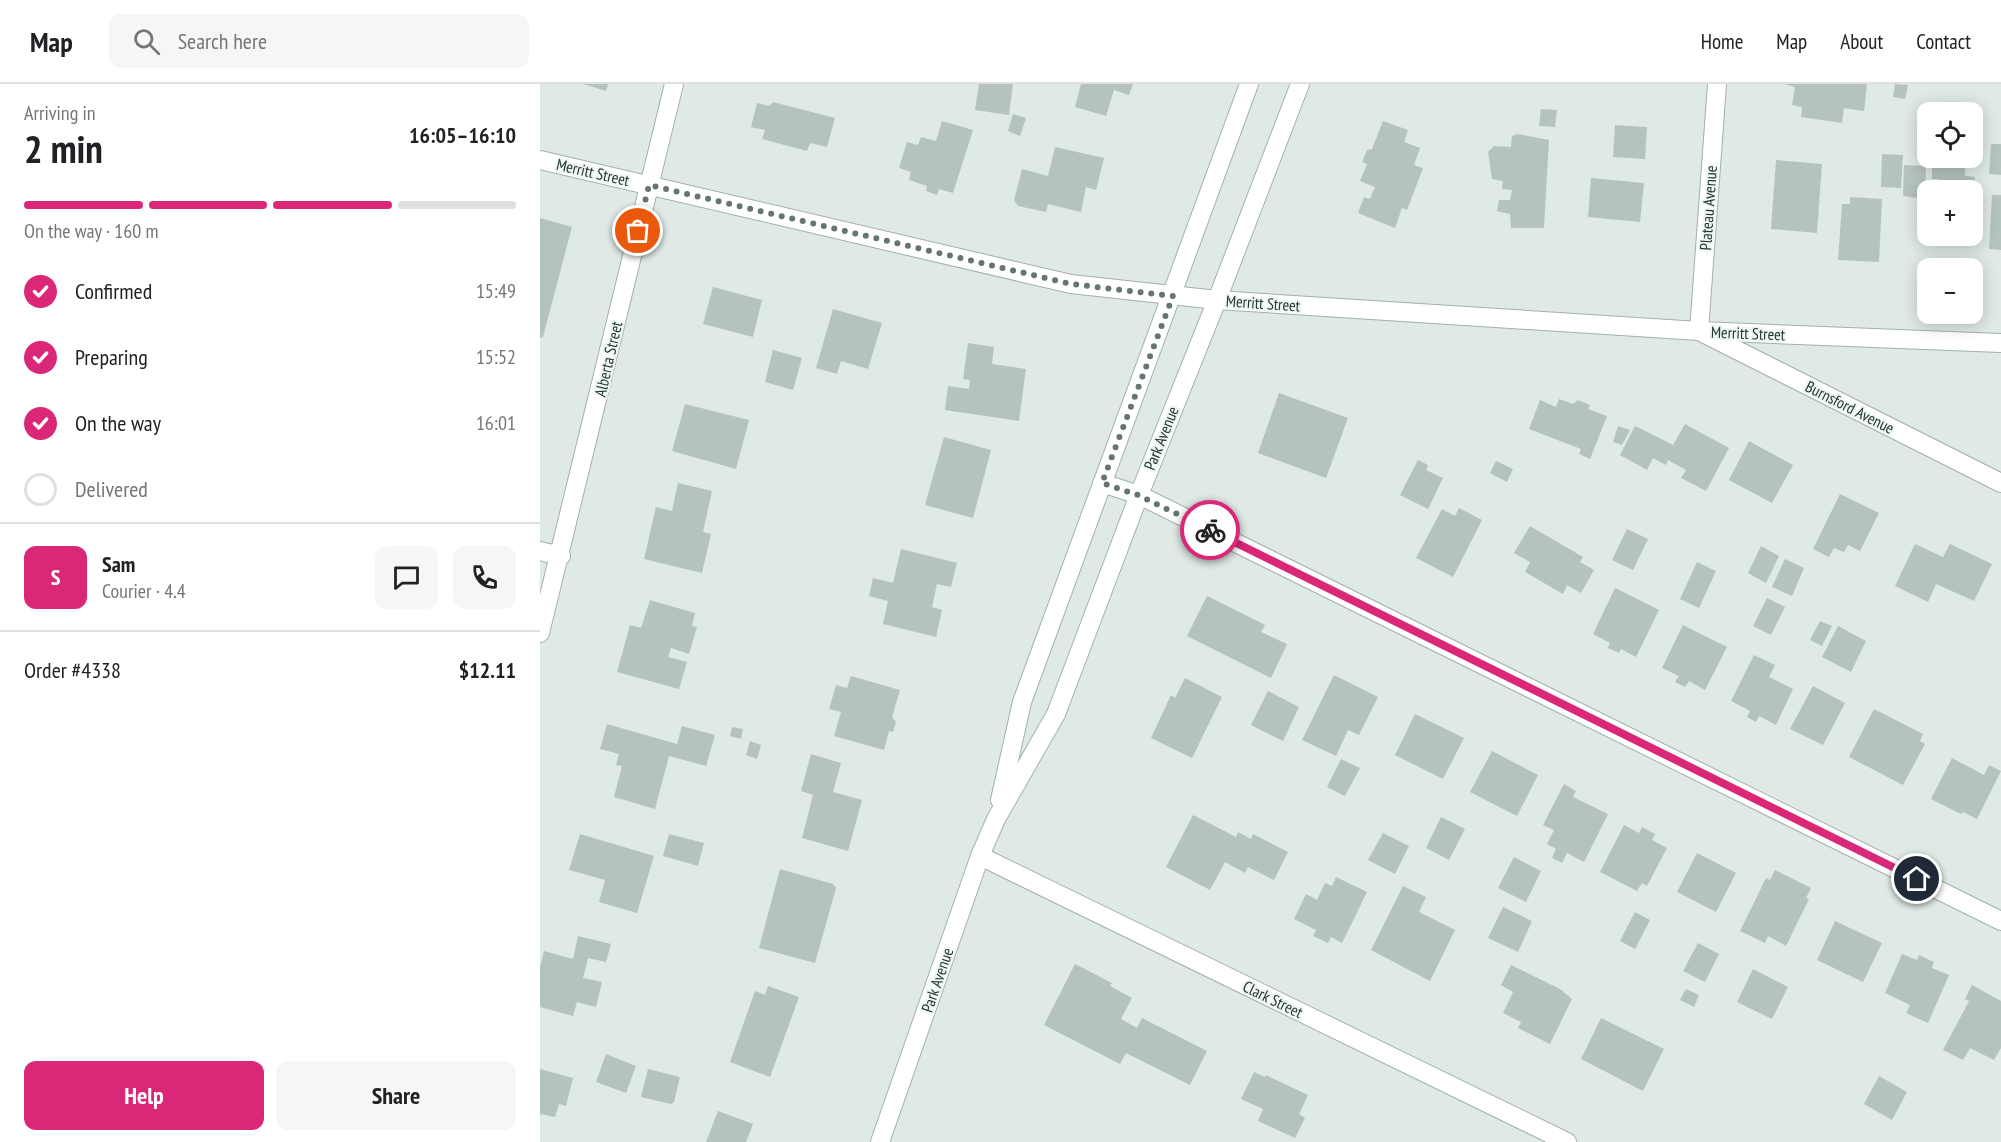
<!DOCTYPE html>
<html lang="en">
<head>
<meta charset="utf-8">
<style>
	body { margin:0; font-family:"PT Sans Narrow",sans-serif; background:#f6f6f6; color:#202124; height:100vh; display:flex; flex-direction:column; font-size:22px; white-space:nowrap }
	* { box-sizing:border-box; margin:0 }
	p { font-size:20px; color:#757577 }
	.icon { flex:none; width:33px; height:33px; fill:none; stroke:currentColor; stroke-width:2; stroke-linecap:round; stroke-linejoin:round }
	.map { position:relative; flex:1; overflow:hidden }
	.sheet { display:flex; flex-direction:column; background:#fff; width:540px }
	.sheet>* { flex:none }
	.controls { position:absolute; left:1377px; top:18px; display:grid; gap:12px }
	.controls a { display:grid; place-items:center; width:66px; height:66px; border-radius:12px; background:#fff; box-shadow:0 3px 15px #0003; font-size:30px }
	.pin { position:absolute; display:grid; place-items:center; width:51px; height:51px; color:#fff; margin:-26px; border:3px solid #fff; border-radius:50%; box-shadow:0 2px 6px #0007 }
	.courier { position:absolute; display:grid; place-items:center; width:60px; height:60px; margin:-30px; border:4px solid #db2777; border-radius:50%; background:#fff; color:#222; box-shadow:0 2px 8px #0007 }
	.head em { font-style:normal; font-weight:700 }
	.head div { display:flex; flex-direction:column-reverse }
	.head { display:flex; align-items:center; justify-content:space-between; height:102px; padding:0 24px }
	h1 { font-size:39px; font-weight:700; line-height:45px }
	.bar { display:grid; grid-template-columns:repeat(4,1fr); gap:9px 6px; align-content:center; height:72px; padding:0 24px }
	.bar i { height:8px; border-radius:4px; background:#e0e0e0 }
	.bar .on { background:#db2777 }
	.bar p { grid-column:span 4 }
	.line { display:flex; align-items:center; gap:15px; padding:0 24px; border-top:2px solid #e0e0e0 }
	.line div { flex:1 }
	.round { display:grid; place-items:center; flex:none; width:63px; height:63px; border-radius:12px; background:#f6f6f6 }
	ol { padding:0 24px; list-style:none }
	li { display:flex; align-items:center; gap:18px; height:66px }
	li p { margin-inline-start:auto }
	li .icon { padding:6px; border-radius:50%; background:#db2777; color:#fff; stroke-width:4 }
	li:last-child { color:#757577 }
	li i { width:33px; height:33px; border:3px solid #e0e0e0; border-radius:50% }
	.primary-button { display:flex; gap:12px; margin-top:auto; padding:12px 24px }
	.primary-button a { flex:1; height:69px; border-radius:12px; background:#db2777; color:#fff; font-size:24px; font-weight:700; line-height:69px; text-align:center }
	.primary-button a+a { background:#f6f6f6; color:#202124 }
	header { display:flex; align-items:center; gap:36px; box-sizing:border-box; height:84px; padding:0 30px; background:#fff; border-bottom:2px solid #e0e0e0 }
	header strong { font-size:28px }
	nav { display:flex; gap:33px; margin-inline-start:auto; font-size:21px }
	.search { width:420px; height:54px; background:#f6f6f6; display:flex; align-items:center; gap:15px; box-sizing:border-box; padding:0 21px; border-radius:12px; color:#757577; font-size:22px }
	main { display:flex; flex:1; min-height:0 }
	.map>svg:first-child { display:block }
</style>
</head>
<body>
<header>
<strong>Map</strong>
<div class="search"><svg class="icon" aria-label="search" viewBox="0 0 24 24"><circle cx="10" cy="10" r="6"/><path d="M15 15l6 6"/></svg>Search here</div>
<nav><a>Home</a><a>Map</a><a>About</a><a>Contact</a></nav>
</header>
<main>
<section class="sheet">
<div class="head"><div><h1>2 min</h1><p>Arriving in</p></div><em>16:05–16:10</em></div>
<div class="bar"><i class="on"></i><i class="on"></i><i class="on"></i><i></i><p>On the way · 160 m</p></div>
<ol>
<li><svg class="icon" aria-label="check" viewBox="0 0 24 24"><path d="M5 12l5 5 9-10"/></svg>Confirmed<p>15:49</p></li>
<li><svg class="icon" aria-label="check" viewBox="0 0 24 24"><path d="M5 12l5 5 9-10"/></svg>Preparing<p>15:52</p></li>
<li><svg class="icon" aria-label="check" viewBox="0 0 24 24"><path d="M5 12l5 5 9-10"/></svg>On the way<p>16:01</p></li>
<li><i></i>Delivered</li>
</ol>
<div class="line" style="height:108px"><b class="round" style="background:#db2777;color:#fff">S</b><div><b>Sam</b><p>Courier · 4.4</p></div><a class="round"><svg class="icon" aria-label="chat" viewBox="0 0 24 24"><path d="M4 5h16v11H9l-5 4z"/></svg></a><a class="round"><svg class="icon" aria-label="phone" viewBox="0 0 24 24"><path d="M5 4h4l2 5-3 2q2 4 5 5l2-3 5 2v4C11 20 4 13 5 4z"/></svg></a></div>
<div class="line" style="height:78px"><div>Order #4338</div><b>$12.11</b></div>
<div class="primary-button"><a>Help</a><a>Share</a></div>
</section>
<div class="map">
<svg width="1461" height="1058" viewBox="0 0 1461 1058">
	<rect width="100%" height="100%" fill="#dfe9e6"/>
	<g fill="#b5c3bf">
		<path d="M43,0H68L66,7Z"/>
		<path d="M439,0H473L469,31L435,26Z"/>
		<path d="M541,0H593L589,11L574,6L566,32L535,23Z"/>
		<path d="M1244,0H1327L1324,27L1304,24L1302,39L1261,33L1262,23L1252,21L1255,3Z"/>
		<path d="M1355,0L1368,1L1365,15L1353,13Z"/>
		<path d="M233,18L295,34L287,63L270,59L267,67L222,55L225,46L211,43L217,19L229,22Z"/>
		<path d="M1001,25L1017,26L1015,43L999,42Z"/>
		<path d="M473,30L486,34L480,52L468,47Z"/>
		<path d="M402,37L433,46L413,109L399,105L397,111L386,107L387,102L369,96L371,88L359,84L367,58L378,61L381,53L396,57Z"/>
		<path d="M843,37L868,46L864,58L880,64L874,81L883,84L867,126L862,124L855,144L818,129L824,113L830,115L835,103L820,97L827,80L822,78L827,66L832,65Z"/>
		<path d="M1075,41L1107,43L1105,75L1073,73Z"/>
		<path d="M978,50L1009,56L1004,144H971L970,130L957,127L959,116H970L972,106L962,105L963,97L952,95L948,68L954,62L971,63L972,52Z"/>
		<path d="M1451,60H1461V91L1449,90Z"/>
		<path d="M515,63L564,74L556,106L546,103L541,128L508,120L506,128L478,122L474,116L482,85L508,92Z"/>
		<path d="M1342,70L1363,71L1361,104L1341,103Z"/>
		<path d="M1236,76L1282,80L1277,149L1231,145Z"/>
		<path d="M1364,81L1386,82L1385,115L1363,112Z"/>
		<path d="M1392,81L1425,83V92L1435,93L1434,106H1399V95H1392Z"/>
		<path d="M1051,94L1104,99L1100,138L1048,133Z"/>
		<path d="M1452,111H1461V166L1449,165Z"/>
		<path d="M1310,113L1342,115L1339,178L1298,176L1302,120H1310Z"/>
		<path d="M0,134L32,143L3,253L0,254Z"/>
		<path d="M173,203L222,216L213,253L163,240Z"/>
		<path d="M293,225L342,239L328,285L301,277L297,290L276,284Z"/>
		<path d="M428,259L454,263L452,280L486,285L479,337L405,326L408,302L429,305L430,296L423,295Z"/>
		<path d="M233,266L262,274L253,306L225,298Z"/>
		<path d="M739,309L808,334L786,394L718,369Z"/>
		<path d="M1019,315L1033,320L1038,316L1050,321L1048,325L1067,332L1050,375L1039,370L1041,365L989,345L1000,316L1016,323Z"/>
		<path d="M145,320L209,336L196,385L132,367Z"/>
		<path d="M1145,340L1189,364L1166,407L1141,394L1146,386L1128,376L1126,381L1113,374L1107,386L1080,371L1095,342L1133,361Z"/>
		<path d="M1078,342L1090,346L1082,361L1073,358Z"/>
		<path d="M404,353L451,366L433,434L385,421Z"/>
		<path d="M1209,357L1253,381L1232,419L1189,396Z"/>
		<path d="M878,376L888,381L886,386L903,394L888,425L860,411Z"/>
		<path d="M956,377L973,385L967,398L950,389Z"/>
		<path d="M138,399L172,407L163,448L171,450L162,489L104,475L116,423L132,427Z"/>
		<path d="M1300,410L1339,429L1320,467L1308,461L1304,468L1294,464L1289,473L1273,465Z"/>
		<path d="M919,424L942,436L913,493L876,474L902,425L915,432Z"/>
		<path d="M990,442L1043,473L1040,478L1054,486L1041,509L1027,501L1023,510L985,488L990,478L974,469Z"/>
		<path d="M1087,445L1108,455L1093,486L1072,476Z"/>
		<path d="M1375,460L1403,473L1410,460L1452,480L1434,517L1396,500L1388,518L1355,502Z"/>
		<path d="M1221,462L1239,472L1226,499L1208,489Z"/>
		<path d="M361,465L417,479L411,503L397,500L392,523L402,526L396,553L343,540L348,517L329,512L333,494L353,499Z"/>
		<path d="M1245,475L1264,484L1252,512L1232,503Z"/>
		<path d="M1157,478L1176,487L1159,524L1140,515Z"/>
		<path d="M1075,504L1119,526L1096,573L1081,565L1079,569L1068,564L1070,559L1053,550Z"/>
		<path d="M667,512L725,541L721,548L747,560L731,594L647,552Z"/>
		<path d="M1227,514L1245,523L1231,551L1213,542Z"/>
		<path d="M110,516L155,529L152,542L157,543L149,570L131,564L128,573L147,578L139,605L77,588L90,541L101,544Z"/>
		<path d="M1280,537L1292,542L1282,562L1270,556Z"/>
		<path d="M1143,541L1187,563L1165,606L1149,597L1145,603L1135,598L1139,592L1122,584Z"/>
		<path d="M1298,542L1326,557L1311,588L1282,573Z"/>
		<path d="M1214,571L1235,581L1229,593L1253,605L1236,641L1219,632L1216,638L1207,633L1210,627L1191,617Z"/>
		<path d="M794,591L838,613L819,651L808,646L796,672L762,656Z"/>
		<path d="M311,592L360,606L352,633L356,638L353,648L349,647L344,666L294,652L301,628L289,625L296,601L307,604Z"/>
		<path d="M645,594L682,613L652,674L611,654L631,611L635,614Z"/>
		<path d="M1273,602L1305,619L1283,661L1250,645Z"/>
		<path d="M728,607L759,623L743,657L711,641Z"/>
		<path d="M1334,625L1383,650L1380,657L1385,660L1363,701L1309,673Z"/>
		<path d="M875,630L924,654L903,695L855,671Z"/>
		<path d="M67,640L137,660L142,642L175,651L166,682L129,672L115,725L74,713L82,682L76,681L79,670L60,665Z"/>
		<path d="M192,643L203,645L201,655L190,652Z"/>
		<path d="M210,657L221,661L217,675L206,671Z"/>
		<path d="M952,667L998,691L977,732L930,708Z"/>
		<path d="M271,670L301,679L293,708L322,716L308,767L262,754L273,711L261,707Z"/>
		<path d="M1412,674L1444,691L1449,681L1461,687L1437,735L1423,728L1421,730L1391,715Z"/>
		<path d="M801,675L820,684L805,712L787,703Z"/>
		<path d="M1024,700L1036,707L1033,713L1068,730L1044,778L1027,769L1022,779L1012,774L1016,765L1007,760L1014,746L1003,741Z"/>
		<path d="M653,731L696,753L698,748L711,755L713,750L748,768L734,796L708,783L705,789L685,778L670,806L626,783Z"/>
		<path d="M901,733L925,745L909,776L886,764Z"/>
		<path d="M1084,741L1099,749L1102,743L1115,750L1112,756L1127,764L1107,802L1102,799L1097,807L1060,788Z"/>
		<path d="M843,749L869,762L855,790L828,776Z"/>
		<path d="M40,750L114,772L97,829L59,818L65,796L29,786Z"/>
		<path d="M129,750L164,759L158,782L123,772Z"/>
		<path d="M1157,769L1196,789L1176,828L1137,808Z"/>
		<path d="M974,773L1001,787L986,818L958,804Z"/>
		<path d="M240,785L293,800L296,804L275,879L219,864Z"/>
		<path d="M1235,786L1271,804L1266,814L1269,815L1246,862L1228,852L1225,859L1200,847L1226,794L1230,796Z"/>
		<path d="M796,793L827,808L802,859L791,853L788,859L773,852L776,846L754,835L766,810L777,816L785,799L792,802Z"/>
		<path d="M863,802L886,813L879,828L915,846L890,897L831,866Z"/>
		<path d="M963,823L992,837L978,868L948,854Z"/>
		<path d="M1095,828L1110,836L1095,865L1080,857Z"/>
		<path d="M1295,837L1342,859L1323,898L1277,876Z"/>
		<path d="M38,852L71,860L66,878L48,874L43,894L62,898L56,923L37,918L33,932L0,923V883L4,867L33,875Z"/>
		<path d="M1158,859L1179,870L1165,898L1143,887Z"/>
		<path d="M1362,870L1377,876L1379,871L1394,878L1392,884L1409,891L1388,939L1366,929L1370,921L1345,909Z"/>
		<path d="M535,880L572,899L570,902L592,914L581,935L597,944L602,934L667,967L650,1001L586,969L580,980L504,941Z"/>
		<path d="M971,881L1020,905L1032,915L1010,960L978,944L981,938L963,929L973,908L961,901Z"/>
		<path d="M1213,885L1248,903L1232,935L1197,918Z"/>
		<path d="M1432,901L1461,917V964L1454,976L1430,964L1423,976L1403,966L1429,917L1425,915Z"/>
		<path d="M228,902L259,913L230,993L190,978L215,907L225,911Z"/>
		<path d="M1146,905L1159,911L1154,923L1140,916Z"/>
		<path d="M1061,934L1124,965L1103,1007L1041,975Z"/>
		<path d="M66,970L96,982L86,1009L56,998Z"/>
		<path d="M0,985L33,994L26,1022L19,1020L15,1033L0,1030Z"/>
		<path d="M108,985L140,993L134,1018L131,1020L101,1013Z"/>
		<path d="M714,988L725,993L726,991L768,1011L759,1030L765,1034L755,1054L718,1037L723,1025L701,1015Z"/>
		<path d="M1339,992L1367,1008L1352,1036L1324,1020Z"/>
		<path d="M178,1027L213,1040L206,1058H166Z"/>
	</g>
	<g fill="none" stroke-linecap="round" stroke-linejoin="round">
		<g stroke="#a3b0ad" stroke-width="20">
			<g id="street">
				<path d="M1177,0L1159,247L1461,399"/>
				<path d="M0,76L531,200L677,216L1159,247L1461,259"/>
				<path d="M562,399L599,411L1461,837"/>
				<path d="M0,467L21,472"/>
				<path d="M0,549L134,0"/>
				<path d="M440,772L1027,1058"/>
			</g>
		</g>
		<g stroke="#a0b3af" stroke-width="20">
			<g id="secondary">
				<path d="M460,716L482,618L709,0"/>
				<path d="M340,1058L440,772L456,735L516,630L599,411L677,216L760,0"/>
			</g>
		</g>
		<use href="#street" stroke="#fff" stroke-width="18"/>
		<use href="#secondary" stroke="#fff" stroke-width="18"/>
	</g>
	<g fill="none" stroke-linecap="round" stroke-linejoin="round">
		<path stroke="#647572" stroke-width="6" stroke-dasharray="0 10.8" d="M98,147L109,101L531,200L633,212L562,399L598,411L670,446"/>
		<path stroke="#db2777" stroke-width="8" d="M670,446L1377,795"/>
	</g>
	<g text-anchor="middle" stroke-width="4.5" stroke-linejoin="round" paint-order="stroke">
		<g font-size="16" fill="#223734" stroke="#eff6f4">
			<text transform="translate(53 88) rotate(13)" y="6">Merritt Street</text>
			<text transform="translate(1168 124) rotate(-86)" y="6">Plateau Avenue</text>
			<text transform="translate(723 219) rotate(4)" y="6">Merritt Street</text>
			<text transform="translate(1208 249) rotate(2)" y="6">Merritt Street</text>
			<text transform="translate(68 275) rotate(-77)" y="6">Alberta Street</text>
			<text transform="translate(1310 323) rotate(27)" y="6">Burnsford Avenue</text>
			<text transform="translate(621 354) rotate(-68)" y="6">Park Avenue</text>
			<text transform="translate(397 896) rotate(-71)" y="6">Park Avenue</text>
			<text transform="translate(733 915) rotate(26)" y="6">Clark Street</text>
		</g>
	</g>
</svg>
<div class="controls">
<a><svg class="icon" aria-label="locate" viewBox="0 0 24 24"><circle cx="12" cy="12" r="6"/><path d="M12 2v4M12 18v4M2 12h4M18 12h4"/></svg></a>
<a>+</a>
<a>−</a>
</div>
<div class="pin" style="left:98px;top:147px;background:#ea580c"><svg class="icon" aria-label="bag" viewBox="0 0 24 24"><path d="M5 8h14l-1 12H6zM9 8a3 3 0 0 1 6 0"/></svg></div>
<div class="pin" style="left:1377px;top:795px;background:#1f2937"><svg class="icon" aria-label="home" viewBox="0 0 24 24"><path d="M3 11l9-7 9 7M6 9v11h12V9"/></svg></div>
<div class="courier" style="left:670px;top:446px"><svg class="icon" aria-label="bike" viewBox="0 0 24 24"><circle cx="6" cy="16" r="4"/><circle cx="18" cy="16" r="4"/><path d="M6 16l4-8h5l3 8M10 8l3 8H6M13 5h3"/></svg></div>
</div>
</main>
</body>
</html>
